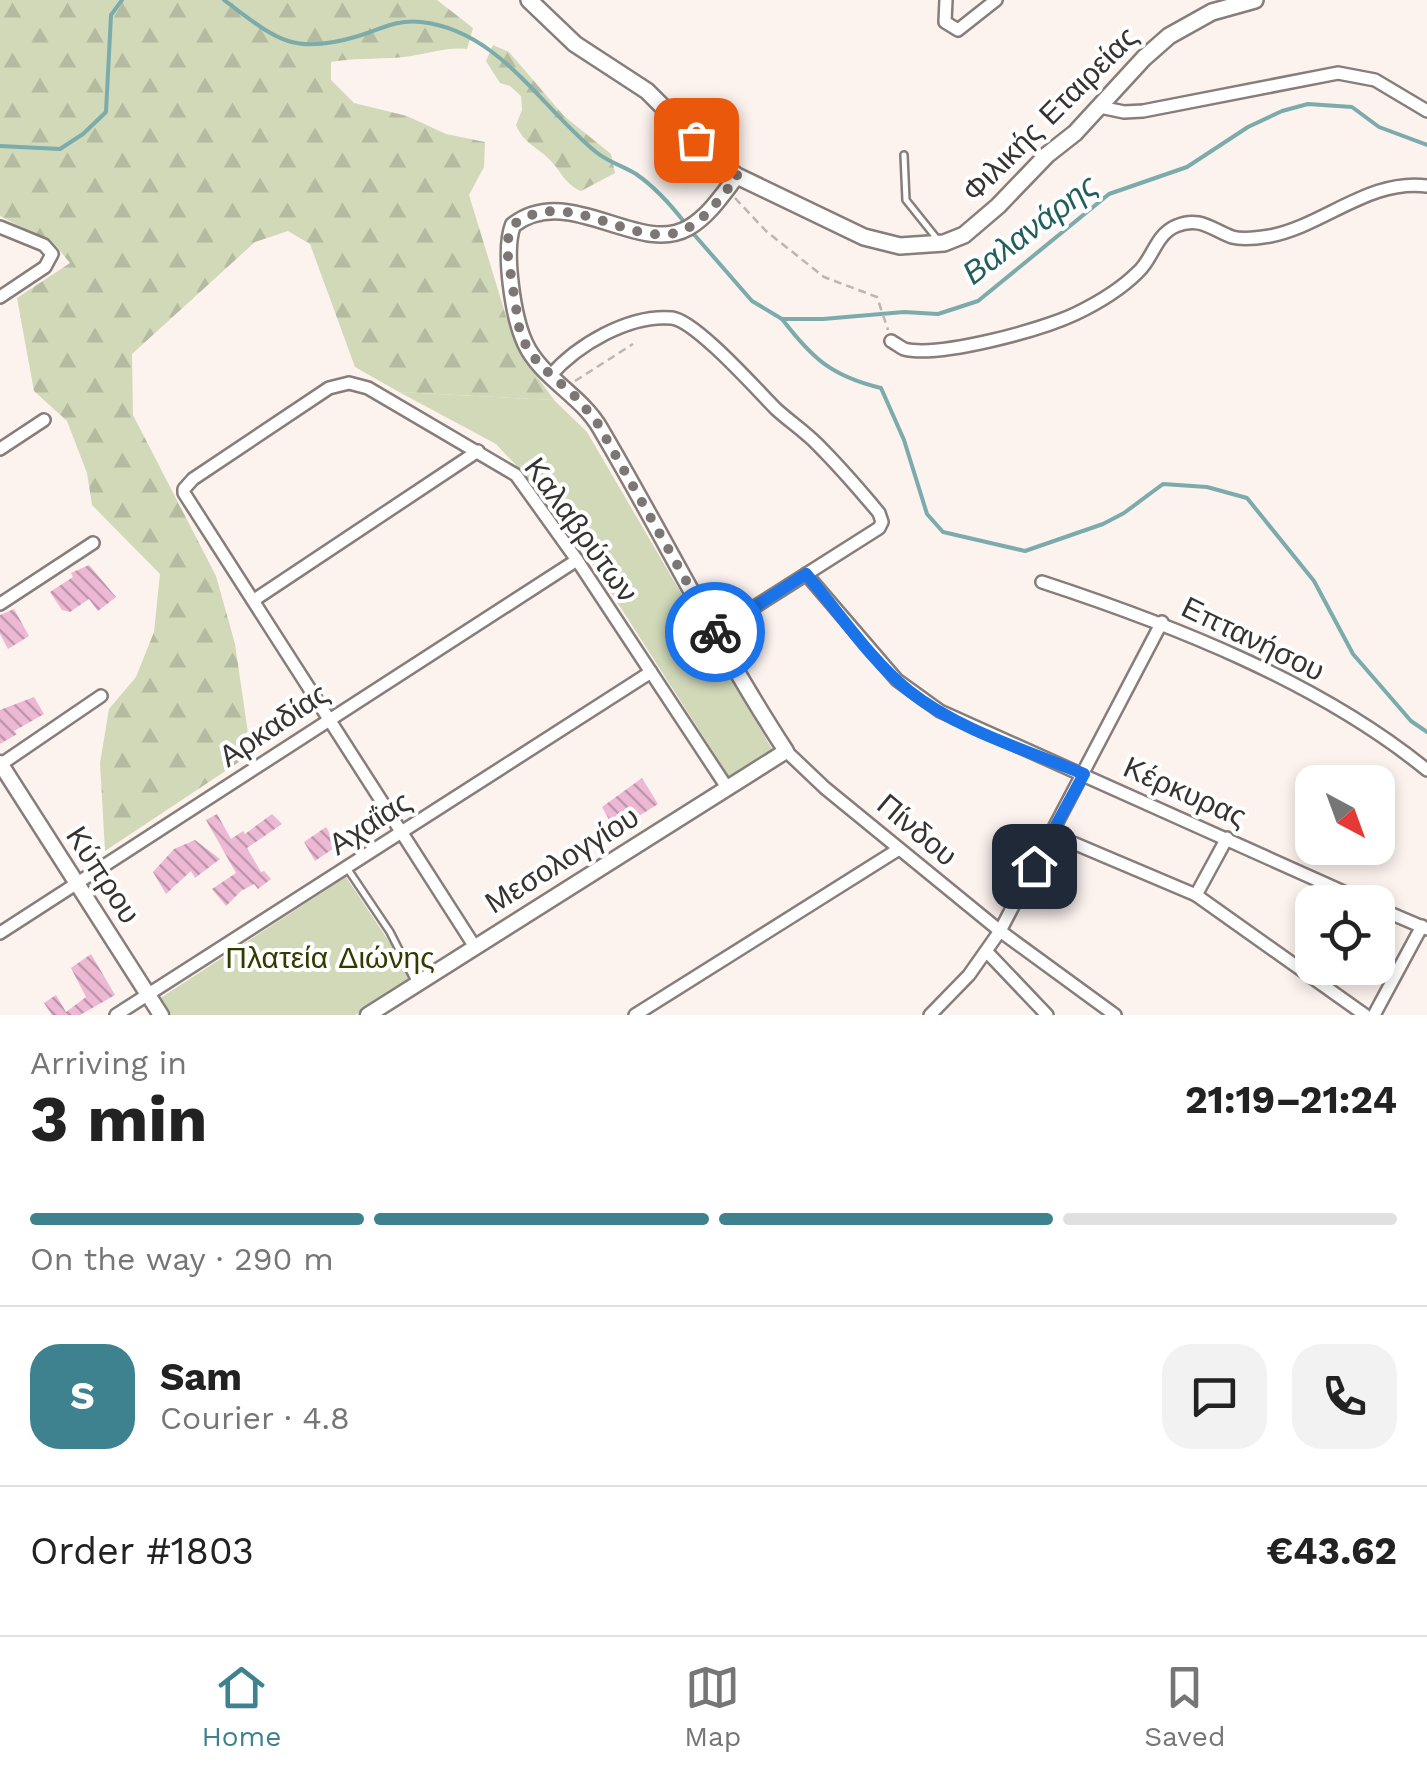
<!DOCTYPE html>
<html lang="en">
<head>
<meta charset="utf-8">
<style>
	body { margin:0; font-family:"Work Sans",sans-serif; background:#f2f2f2; color:#222; height:100vh; display:flex; flex-direction:column; font-size:38px; white-space:nowrap }
	* { box-sizing:border-box; margin:0 }
	p { font-size:32px; color:#767676 }
	.icon { flex:none; width:55px; height:55px; fill:none; stroke:currentColor; stroke-width:2; stroke-linecap:round; stroke-linejoin:round }
	.map { position:relative; height:1015px; overflow:hidden }
	.panel { display:flex; flex-direction:column; background:#fff; flex:1 }
	.panel>* { flex:none }
	.needle { width:65px; rotate:139deg }
	.controls { position:absolute; left:1295px; top:765px; display:grid; gap:20px }
	.controls a { display:grid; place-items:center; width:100px; height:100px; border-radius:20px; background:#fff; box-shadow:0 5px 15px #0003; font-size:50px }
	.pin { position:absolute; display:grid; place-items:center; width:85px; height:85px; color:#fff; margin:-42px; border-radius:20px; box-shadow:0 5px 15px #0006 }
	.courier { position:absolute; display:grid; place-items:center; width:100px; height:100px; margin:-50px; border:8px solid #1a73e8; border-radius:50%; background:#fff; color:#222; box-shadow:0 2px 12px #0007 }
	.head em { font-style:normal; font-weight:700 }
	.head div { display:flex; flex-direction:column-reverse }
	.head { display:flex; align-items:center; justify-content:space-between; height:170px; padding:0 30px }
	h1 { font-size:65px; font-weight:700; line-height:75px }
	.bar { display:grid; grid-template-columns:repeat(4,1fr); gap:15px 10px; align-content:center; height:120px; padding:0 30px }
	.bar i { height:12px; border-radius:8px; background:#e0e0e0 }
	.bar .selected { background:#3e8290 }
	.bar p { grid-column:span 4 }
	.line { display:flex; align-items:center; gap:25px; padding:0 30px; border-top:2px solid #e0e0e0 }
	.line div { flex:1 }
	.round { display:grid; place-items:center; flex:none; width:105px; height:105px; border-radius:30px; background:#f2f2f2 }
	.dock { display:flex; justify-content:space-around; align-items:center; height:140px; border-top:2px solid #e0e0e0; background:#fff; font-size:28px; color:#767676 }
	.dock a { display:grid; justify-items:center; gap:5px }
	.dock .selected { color:#3e8290 }
	.map>svg:first-child { display:block }
</style>
</head>
<body>
<div class="map">
<svg width="1427" height="1015" viewBox="0 0 1427 1015">
	<defs>
		<pattern id="forest-firs" width="22" height="20" patternUnits="userSpaceOnUse" patternTransform="scale(2.5)"><rect width="22" height="20" fill="#d1d9b9"/><path d="M5 1l3.5 6h-7zM16 11l3.5 6h-7z" fill="#b4bba0"/></pattern>
		<pattern id="building-back-hatch" width="6" height="6" patternUnits="userSpaceOnUse" patternTransform="scale(2.5)"><rect width="6" height="6" fill="#ecb8d3"/><path d="M-1 5l2 2M0 0l6 6M5-1l2 2" fill="none" stroke="#c096ac"/></pattern>
	</defs>
	<rect width="100%" height="100%" fill="#fcf2ee"/>
	<g fill="url(#forest-firs)">
		<path d="M0,0H437L473,28L467,49C447,47 431,53 411,56C385,60 358,57 331,62V80L354,103L407,116L446,134L485,142L484,167L469,195L506,316L526,361L554,400L399,392L355,367L310,244L288,231L255,242L132,354L133,415L216,576L235,644L251,754L105,851L100,763L109,709L136,677L154,632L160,574L92,505L87,473L67,421L34,391L17,298L70,263L56,246L0,216Z"/>
		<path d="M493,45L509,52L564,116L611,154L615,173L581,191C565,184 562,173 551,161C538,147 524,144 516,125L522,110L521,96L510,86L500,83L486,61Z"/>
	</g>
	<g fill="#d1d9b9">
		<path d="M399,392L554,400L587,432L772,749L730,778L558,510L496,444Z"/>
		<path d="M346,877L414,979L355,1015H170L159,999Z"/>
	</g>
	<g fill="none" stroke-linecap="round" stroke-linejoin="round">
		<g stroke="#7babab" stroke-width="4">
			<path d="M224,0C274,37 290,56 355,37C380,30 395,19 421,22C498,30 541,107 596,152C608,162 623,166 636,174C655,187 671,205 685,223"/>
			<path d="M0,146L60,149L83,134L106,112L111,15L122,0"/>
			<path d="M691,231L752,301L782,319H823L904,312L938,314L978,301L1109,194L1187,167L1248,127L1282,111L1308,104L1352,107L1379,127L1427,145"/>
			<path d="M782,319C812,358 831,376 881,388L904,440L927,514L943,532L1025,551L1103,524L1124,513L1163,484L1207,487L1247,498L1314,581L1353,654L1411,721L1427,732"/>
		</g>
	</g>
	<g fill="url(#building-back-hatch)">
		<path d="M89,565L116,597L98,611L89,599L70,612L62,610L50,592L73,577L71,573Z"/>
		<path d="M14,609L29,636L8,649L0,634V615Z"/>
		<path d="M34,697L44,714L14,731L17,734L0,744V710Z"/>
		<path d="M642,778L658,804L631,821L633,824L628,830L618,836L602,807Z"/>
		<path d="M217,814L231,839L243,831L245,834L272,814L282,824L247,848L261,872L264,871L271,879L258,889L254,884L241,891L226,906L212,889L236,873L206,820Z"/>
		<path d="M326,827L337,846L315,861L304,842Z"/>
		<path d="M195,840L220,859L195,878L191,871L166,894L153,872L174,849Z"/>
		<path d="M91,954L115,995L80,1015H52L44,1003L56,995L66,1012L86,997L71,968Z"/>
	</g>
	<g fill="none" stroke-linecap="round" stroke-linejoin="round">
		<g stroke="#877d7a" stroke-width="10">
			<g id="service">
				<path d="M904,155L906,200L938,240"/>
				<path d="M347,868L390,932L416,983"/>
			</g>
		</g>
		<g stroke="#877d7a" stroke-width="16">
			<g id="minor">
				<path d="M946,0L945,22L958,30L996,0"/>
				<path d="M1100,107L1124,112L1143,111L1338,73L1375,80L1427,111"/>
				<path d="M0,227L44,245L52,254L45,267L0,297"/>
				<path d="M891,341C893,342 902,348 904,349C939,358 1041,330 1075,314C1096,304 1121,289 1138,272C1153,259 1155,235 1176,226C1199,216 1211,229 1232,237C1243,240 1258,238 1270,236C1323,226 1370,178 1427,186"/>
				<path d="M550,376C577,345 629,314 672,318C696,321 757,390 776,409C789,421 804,431 817,444C839,466 859,489 879,513L882,522L879,528L715,632"/>
				<path d="M0,449L44,420"/>
				<path d="M806,574L897,680L940,711L1366,902"/>
				<path d="M1042,582C1173,625 1319,682 1427,770"/>
				<path d="M254,600L478,451"/>
				<path d="M0,604L93,543"/>
				<path d="M786,751L825,788L1000,931L1115,1015"/>
				<path d="M0,765L101,696"/>
				<path d="M1052,834L1196,895L1365,1015"/>
				<path d="M1196,895L1227,838"/>
				<path d="M1378,908L1427,929"/>
				<path d="M0,933L577,560"/>
				<path d="M475,947L184,493V489L193,479L329,388L349,383L368,388L516,475L577,560L728,789"/>
				<path d="M987,952L1047,1015"/>
				<path d="M116,1015L651,672"/>
				<path d="M635,1015L899,849"/>
				<path d="M930,1015L969,975L1000,931L1162,622"/>
				<path d="M1374,1015L1422,926"/>
			</g>
		</g>
		<g stroke="#877d7a" stroke-width="19">
			<g id="tertiary">
				<path d="M0,763L161,1015"/>
				<path d="M368,1015L786,751C718,647 663,535 600,428C581,395 541,378 525,343C513,317 503,251 513,225C569,182 638,256 688,228C709,216 723,194 737,176"/>
			</g>
		</g>
		<g stroke="#877d7a" stroke-width="20">
			<path id="secondary" d="M529,0L575,44L647,91L718,162L737,176L864,237L900,246L944,243L964,235L998,206L1047,155L1075,133L1144,58L1169,36L1212,12L1255,0"/>
		</g>
		<g stroke="#bdb5b2" stroke-width="2.5" stroke-dasharray="8 5" stroke-linecap="butt">
			<path d="M735,198L766,231L824,277L877,297L888,330"/>
			<path d="M575,381L633,344"/>
		</g>
		<use href="#service" stroke="#fff" stroke-width="5"/>
		<use href="#minor" stroke="#fff" stroke-width="11"/>
		<use href="#tertiary" stroke="#fff" stroke-width="14"/>
		<use href="#secondary" stroke="#fff" stroke-width="15"/>
	</g>
	<g fill="none" stroke-linecap="round" stroke-linejoin="round">
		<path stroke="#7c7674" stroke-width="10" stroke-dasharray="0 18" d="M696,140L738,176C723,194 709,216 688,228C638,256 569,182 513,225L508,239V257L519,327L524,342L538,363L579,400L598,424L715,632"/>
		<path stroke="#1a73e8" stroke-width="12" d="M715,632L806,574C838,611 871,661 909,691C958,730 1026,750 1084,774L1034,866"/>
	</g>
	<g text-anchor="middle" stroke-width="8" stroke-linejoin="round" paint-order="stroke">
		<g font-size="30" fill="#373332" stroke="#fff">
			<text transform="translate(1050 114) rotate(-45)" y="10">Φιλικής Εταιρείας</text>
			<text transform="translate(581 530) rotate(54)" y="10">Καλαβρύτων</text>
			<text transform="translate(1253 639) rotate(26)" y="10">Επτανήσου</text>
			<text transform="translate(274 725) rotate(-34)" y="10">Αρκαδίας</text>
			<text transform="translate(1185 792) rotate(24)" y="10">Κέρκυρας</text>
			<text transform="translate(370 823) rotate(-33)" y="10">Αχαΐας</text>
			<text transform="translate(917 830) rotate(40)" y="10">Πίνδου</text>
			<text transform="translate(562 860) rotate(-32)" y="10">Μεσολογγίου</text>
			<text transform="translate(103 875) rotate(57)" y="10">Κύπρου</text>
		</g>
		<g font-size="30" fill="#323b00" stroke="#fff">
			<text x="330" y="968">Πλατεία Διώνης</text>
		</g>
		<g font-size="32" font-style="italic" fill="#235e5e" stroke="#fff">
			<text transform="translate(1030 229) rotate(-37)" y="11">Βαλανάρης</text>
		</g>
	</g>
</svg>
<div class="controls">
<a><svg class="needle" viewBox="-14 -14 28 28"><path d="M0-13l5 13h-10z" fill="#e53935"/><path d="M0 13l5-13h-10z" fill="#767676"/></svg></a>
<a><svg class="icon" aria-label="locate" viewBox="0 0 24 24"><circle cx="12" cy="12" r="6"/><path d="M12 2v4M12 18v4M2 12h4M18 12h4"/></svg></a>
</div>
<div class="pin" style="left:696px;top:140px;background:#ea580c"><svg class="icon" aria-label="bag" viewBox="0 0 24 24"><path d="M5 8h14l-1 12H6zM9 8a3 3 0 0 1 6 0"/></svg></div>
<div class="pin" style="left:1034px;top:866px;background:#1f2937"><svg class="icon" aria-label="home" viewBox="0 0 24 24"><path d="M3 11l9-7 9 7M6 9v11h12V9"/></svg></div>
<div class="courier" style="left:715px;top:632px"><svg class="icon" aria-label="bike" viewBox="0 0 24 24"><circle cx="6" cy="16" r="4"/><circle cx="18" cy="16" r="4"/><path d="M6 16l4-8h5l3 8M10 8l3 8H6M13 5h3"/></svg></div>
</div>
<section class="panel">
<div class="head"><div><h1>3 min</h1><p>Arriving in</p></div><em>21:19–21:24</em></div>
<div class="bar"><i class="selected"></i><i class="selected"></i><i class="selected"></i><i></i><p>On the way · 290 m</p></div>
<div class="line" style="height:180px"><b class="round" style="background:#3e8290;color:#fff">S</b><div><b>Sam</b><p>Courier · 4.8</p></div><a class="round"><svg class="icon" aria-label="chat" viewBox="0 0 24 24"><path d="M4 5h16v11H9l-5 4z"/></svg></a><a class="round"><svg class="icon" aria-label="phone" viewBox="0 0 24 24"><path d="M5 4h4l2 5-3 2q2 4 5 5l2-3 5 2v4C11 20 4 13 5 4z"/></svg></a></div>
<div class="line" style="height:130px"><div>Order #1803</div><b>€43.62</b></div>
</section>
<nav class="dock">
<a class="selected"><svg class="icon" aria-label="home" viewBox="0 0 24 24"><path d="M3 11l9-7 9 7M6 9v11h12V9"/></svg>Home</a>
<a><svg class="icon" aria-label="map" viewBox="0 0 24 24"><path d="M3 6l6-2 6 2 6-2v14l-6 2-6-2-6 2zM9 4v14M15 6v14"/></svg>Map</a>
<a><svg class="icon" aria-label="saved" viewBox="0 0 24 24"><path d="M7 4h10v16l-5-4-5 4z"/></svg>Saved</a>
</nav>
</body>
</html>
